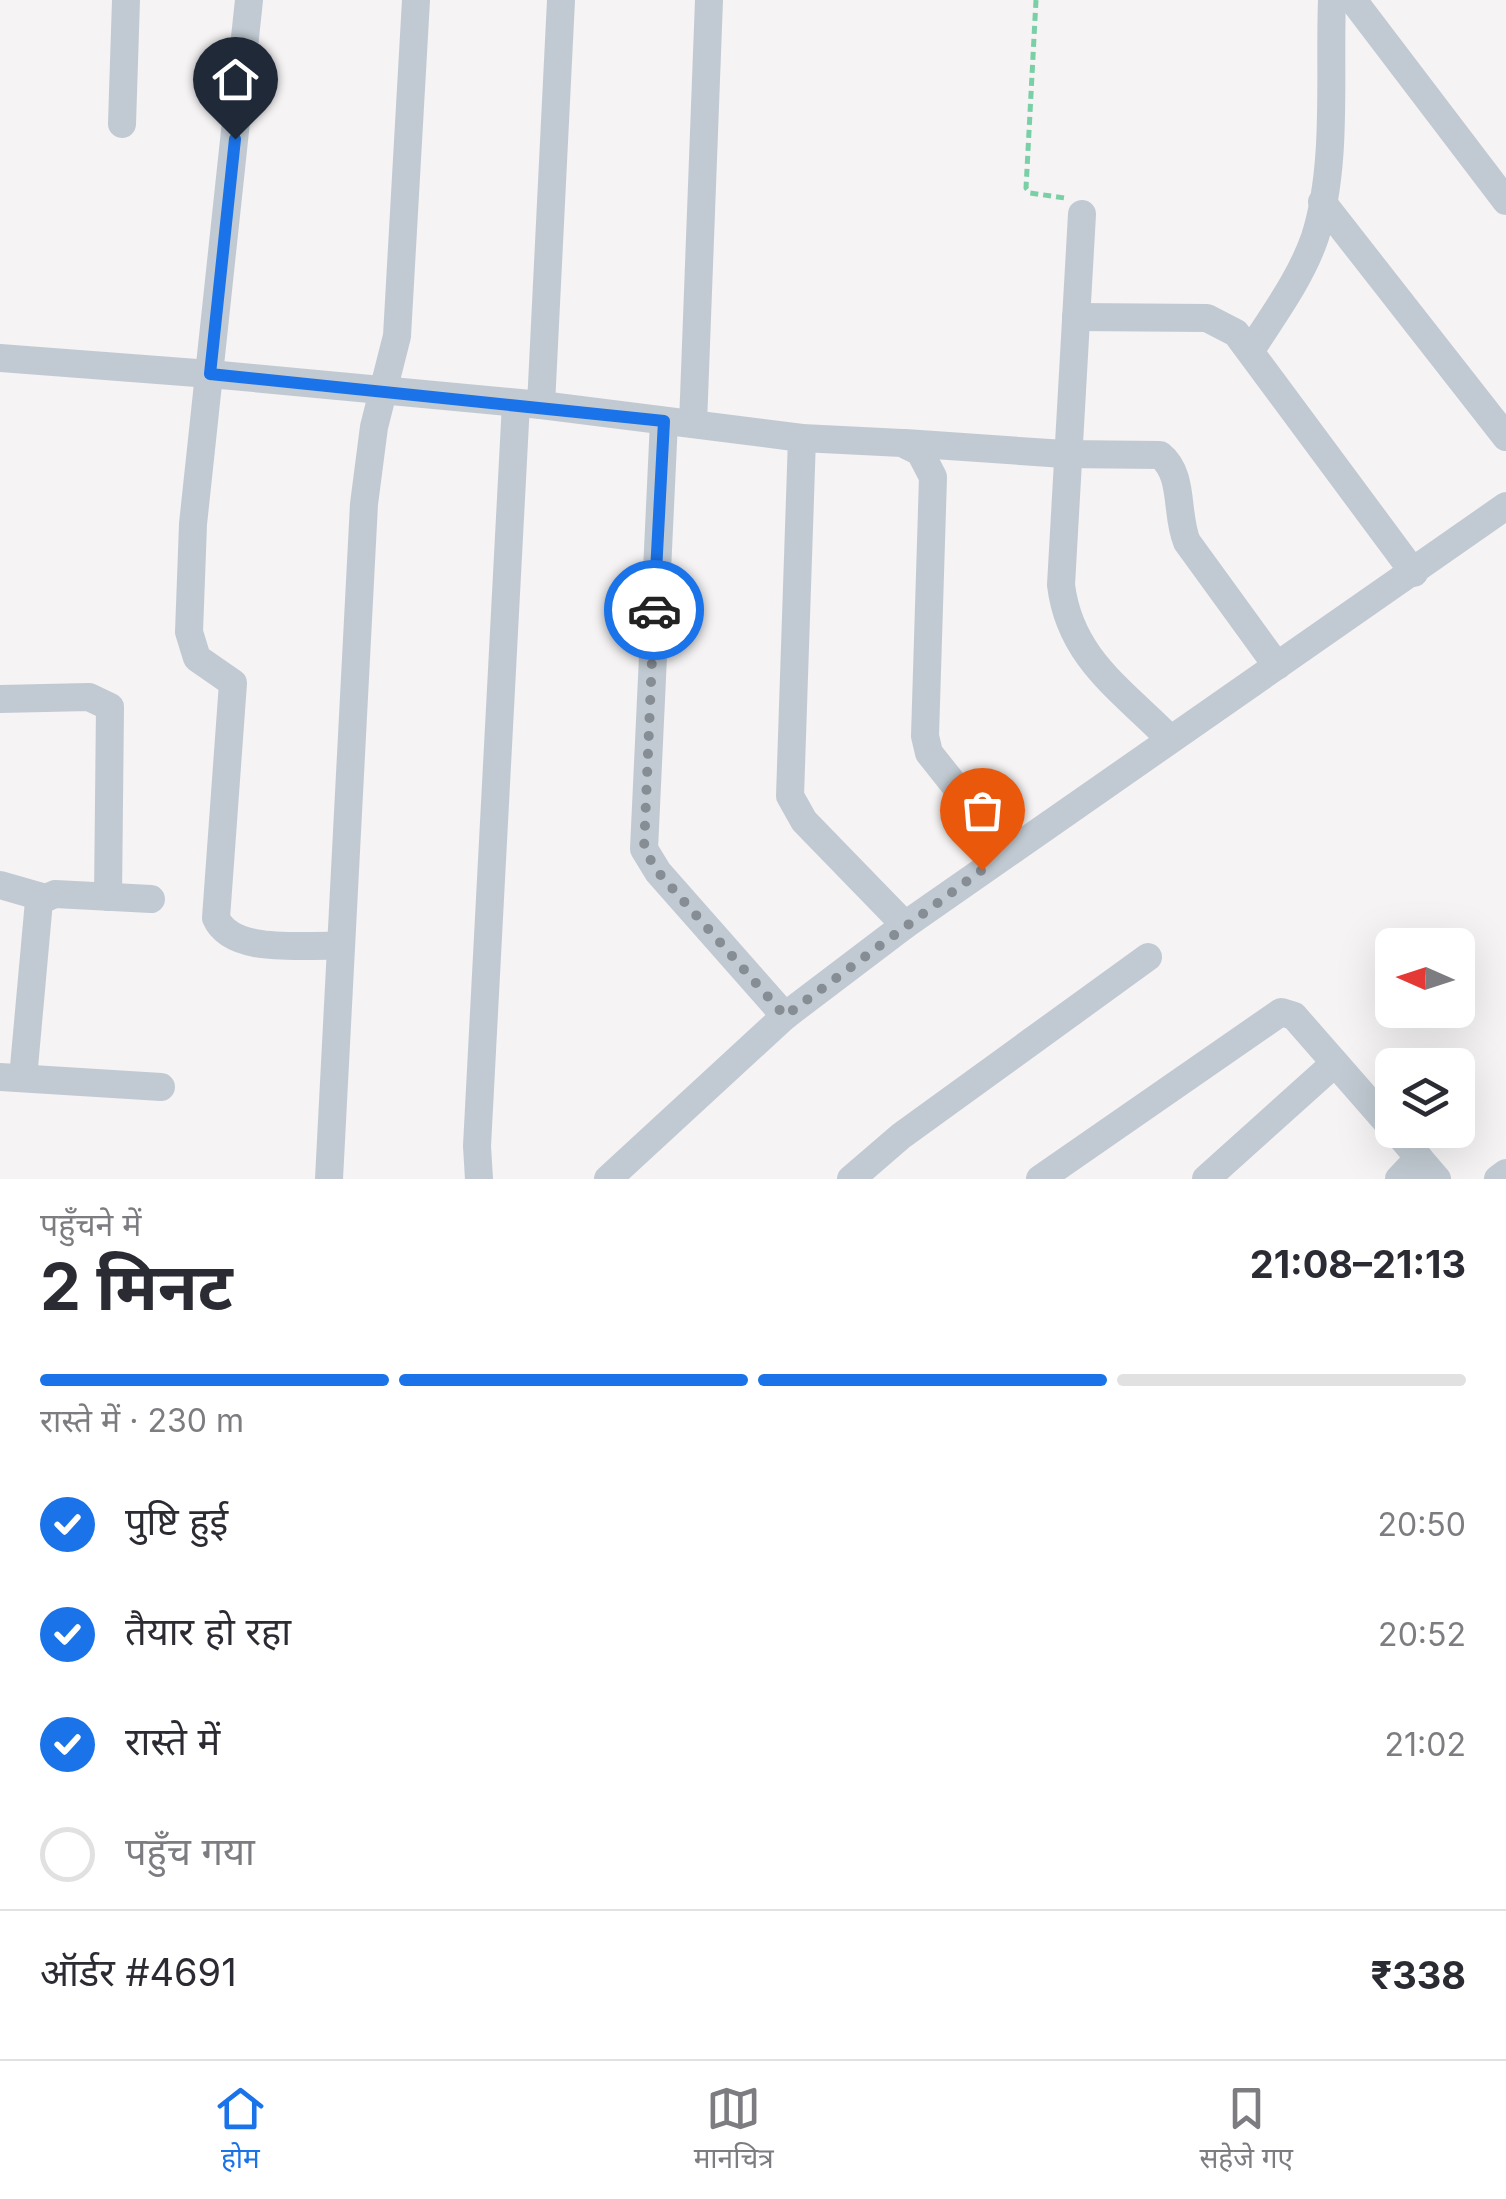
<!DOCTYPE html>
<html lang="hi">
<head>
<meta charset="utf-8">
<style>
	body { margin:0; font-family:Inter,"Noto Sans Devanagari",sans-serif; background:#f7f7f7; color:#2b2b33; height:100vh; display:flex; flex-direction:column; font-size:38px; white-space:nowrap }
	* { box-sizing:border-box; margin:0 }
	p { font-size:32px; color:#7c7c81 }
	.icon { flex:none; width:55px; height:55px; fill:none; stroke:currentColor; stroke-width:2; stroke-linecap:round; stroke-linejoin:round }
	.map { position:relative; height:1179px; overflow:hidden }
	.drawer { display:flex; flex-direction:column; background:#fff; flex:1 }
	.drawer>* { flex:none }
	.needle { width:65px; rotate:273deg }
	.controls { position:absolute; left:1375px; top:928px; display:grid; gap:20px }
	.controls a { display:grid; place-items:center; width:100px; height:100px; border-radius:15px; background:#fff; box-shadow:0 10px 40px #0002; font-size:50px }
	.pin { position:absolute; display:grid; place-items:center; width:85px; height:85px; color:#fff; margin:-102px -42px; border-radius:50% 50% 50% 0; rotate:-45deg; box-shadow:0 0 10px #0007 }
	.pin .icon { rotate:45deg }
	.courier { position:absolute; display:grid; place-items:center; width:100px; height:100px; margin:-50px; border:8px solid #1a73e8; border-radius:50%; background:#fff; color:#222; box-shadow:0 2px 12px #0007 }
	.head em { font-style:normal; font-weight:700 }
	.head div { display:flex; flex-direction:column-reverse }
	.head { display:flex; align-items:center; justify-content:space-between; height:170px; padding:0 40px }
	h1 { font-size:65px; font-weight:700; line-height:75px }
	.bar { display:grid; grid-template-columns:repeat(4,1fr); gap:15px 10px; align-content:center; height:120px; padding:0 40px }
	.bar i { height:12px; border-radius:8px; background:#e1e1e2 }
	.bar .active { background:#1a73e8 }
	.bar p { grid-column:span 4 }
	.line { display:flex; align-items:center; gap:25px; padding:0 40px; border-top:2px solid #e1e1e2 }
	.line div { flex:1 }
	ol { padding:0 40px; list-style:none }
	li { display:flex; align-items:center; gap:30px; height:110px }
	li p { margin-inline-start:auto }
	li .icon { padding:10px; border-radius:50%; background:#1a73e8; color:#fff; stroke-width:4 }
	li:last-child { color:#7c7c81 }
	li i { width:55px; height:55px; border:5px solid #e1e1e2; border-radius:50% }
	.dock { display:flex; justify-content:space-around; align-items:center; height:140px; border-top:2px solid #e1e1e2; background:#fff; font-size:28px; color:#7c7c81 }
	.dock a { display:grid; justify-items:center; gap:5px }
	.dock .active { color:#1a73e8 }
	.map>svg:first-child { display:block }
</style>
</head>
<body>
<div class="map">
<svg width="1506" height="1179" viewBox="0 0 1506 1179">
	<rect width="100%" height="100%" fill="#f5f3f3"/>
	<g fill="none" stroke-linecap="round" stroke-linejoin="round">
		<path stroke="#7ad0a6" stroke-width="5" stroke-dasharray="8 5" stroke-linecap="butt" d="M1036,0L1026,188L1030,193L1065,198"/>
		<g stroke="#c1cad2" stroke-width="28">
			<path d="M249,0L193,524L189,632L197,658L233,683L216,918C232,955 305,944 340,946"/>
			<path d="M1353,0L1506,201"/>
			<path d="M122,124L126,0"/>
			<path d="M1322,202L1506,437"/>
			<path d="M1082,214L1061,585C1070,658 1122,690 1170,739"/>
			<path d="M1076,317L1207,318L1236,333L1414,573"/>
			<path d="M1251,350C1274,314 1301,278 1315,237C1338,164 1329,76 1332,0"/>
			<path d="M0,358L210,374L541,405L802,438L902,443L920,452L933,477L925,736L929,753L1007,851"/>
			<path d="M541,405L561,0"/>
			<path d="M664,421L644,849L658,872L785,1016"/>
			<path d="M693,424L709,0"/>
			<path d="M802,438L790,796L804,821L905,925"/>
			<path d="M905,443L1064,454L1160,455C1185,475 1175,514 1187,542L1277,666"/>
			<path d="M0,699L89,697L110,707L108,897"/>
			<path d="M0,885L42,897"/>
			<path d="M0,1077L161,1087"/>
			<path d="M23,1078L39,901L55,894L151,899"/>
			<path d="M1395,1130L1437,1179"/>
			<path d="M329,1179L364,504L374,427L397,336L416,0"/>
			<path d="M479,1179L477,1146L516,403"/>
			<path d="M608,1179L785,1016L905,925L1506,506"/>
			<path d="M851,1179L901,1136L1148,957"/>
			<path d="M1040,1179L1281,1012L1294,1016L1392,1128"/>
			<path d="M1206,1179L1335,1063"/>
			<path d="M1399,1179L1419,1158"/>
			<path d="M1498,1179L1506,1173"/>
		</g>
	</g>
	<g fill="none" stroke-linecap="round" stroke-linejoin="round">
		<path stroke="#868d94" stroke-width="10" stroke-dasharray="0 18" d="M654,610L644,849L658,872L785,1016L982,870"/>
		<path stroke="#1a73e8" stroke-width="12" d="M235,139L210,374L664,421L654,610"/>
	</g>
</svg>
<div class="controls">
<a><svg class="needle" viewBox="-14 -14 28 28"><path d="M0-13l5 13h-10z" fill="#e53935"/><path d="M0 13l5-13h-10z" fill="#7c7c81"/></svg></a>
<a><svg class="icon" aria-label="layers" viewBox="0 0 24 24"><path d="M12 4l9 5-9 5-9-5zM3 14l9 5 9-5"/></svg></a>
</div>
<div class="pin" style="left:982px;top:870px;background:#ea580c"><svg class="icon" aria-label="bag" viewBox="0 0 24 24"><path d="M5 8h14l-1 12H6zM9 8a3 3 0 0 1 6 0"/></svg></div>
<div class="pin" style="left:235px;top:139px;background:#1f2937"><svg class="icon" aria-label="home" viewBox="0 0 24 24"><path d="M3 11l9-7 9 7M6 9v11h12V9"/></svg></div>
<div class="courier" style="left:654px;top:610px"><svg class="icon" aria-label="car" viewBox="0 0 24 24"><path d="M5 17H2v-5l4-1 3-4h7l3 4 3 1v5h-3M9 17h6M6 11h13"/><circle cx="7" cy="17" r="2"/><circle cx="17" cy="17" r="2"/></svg></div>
</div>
<section class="drawer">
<div class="head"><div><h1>2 मिनट</h1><p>पहुँचने में</p></div><em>21:08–21:13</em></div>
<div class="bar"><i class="active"></i><i class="active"></i><i class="active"></i><i></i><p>रास्ते में · 230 m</p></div>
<ol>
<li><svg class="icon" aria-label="check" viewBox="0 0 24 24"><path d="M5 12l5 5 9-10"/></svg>पुष्टि हुई<p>20:50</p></li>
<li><svg class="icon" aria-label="check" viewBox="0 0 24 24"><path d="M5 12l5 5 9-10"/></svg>तैयार हो रहा<p>20:52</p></li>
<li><svg class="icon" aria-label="check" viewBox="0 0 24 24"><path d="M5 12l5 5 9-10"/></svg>रास्ते में<p>21:02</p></li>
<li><i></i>पहुँच गया</li>
</ol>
<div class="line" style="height:130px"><div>ऑर्डर #4691</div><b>₹338</b></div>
</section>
<nav class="dock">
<a class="active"><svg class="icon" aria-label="home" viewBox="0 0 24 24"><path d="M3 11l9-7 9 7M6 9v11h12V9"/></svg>होम</a>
<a><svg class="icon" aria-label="map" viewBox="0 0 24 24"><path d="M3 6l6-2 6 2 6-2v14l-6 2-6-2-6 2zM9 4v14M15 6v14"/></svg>मानचित्र</a>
<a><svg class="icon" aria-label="saved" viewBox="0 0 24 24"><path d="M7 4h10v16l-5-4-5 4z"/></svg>सहेजे गए</a>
</nav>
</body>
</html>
